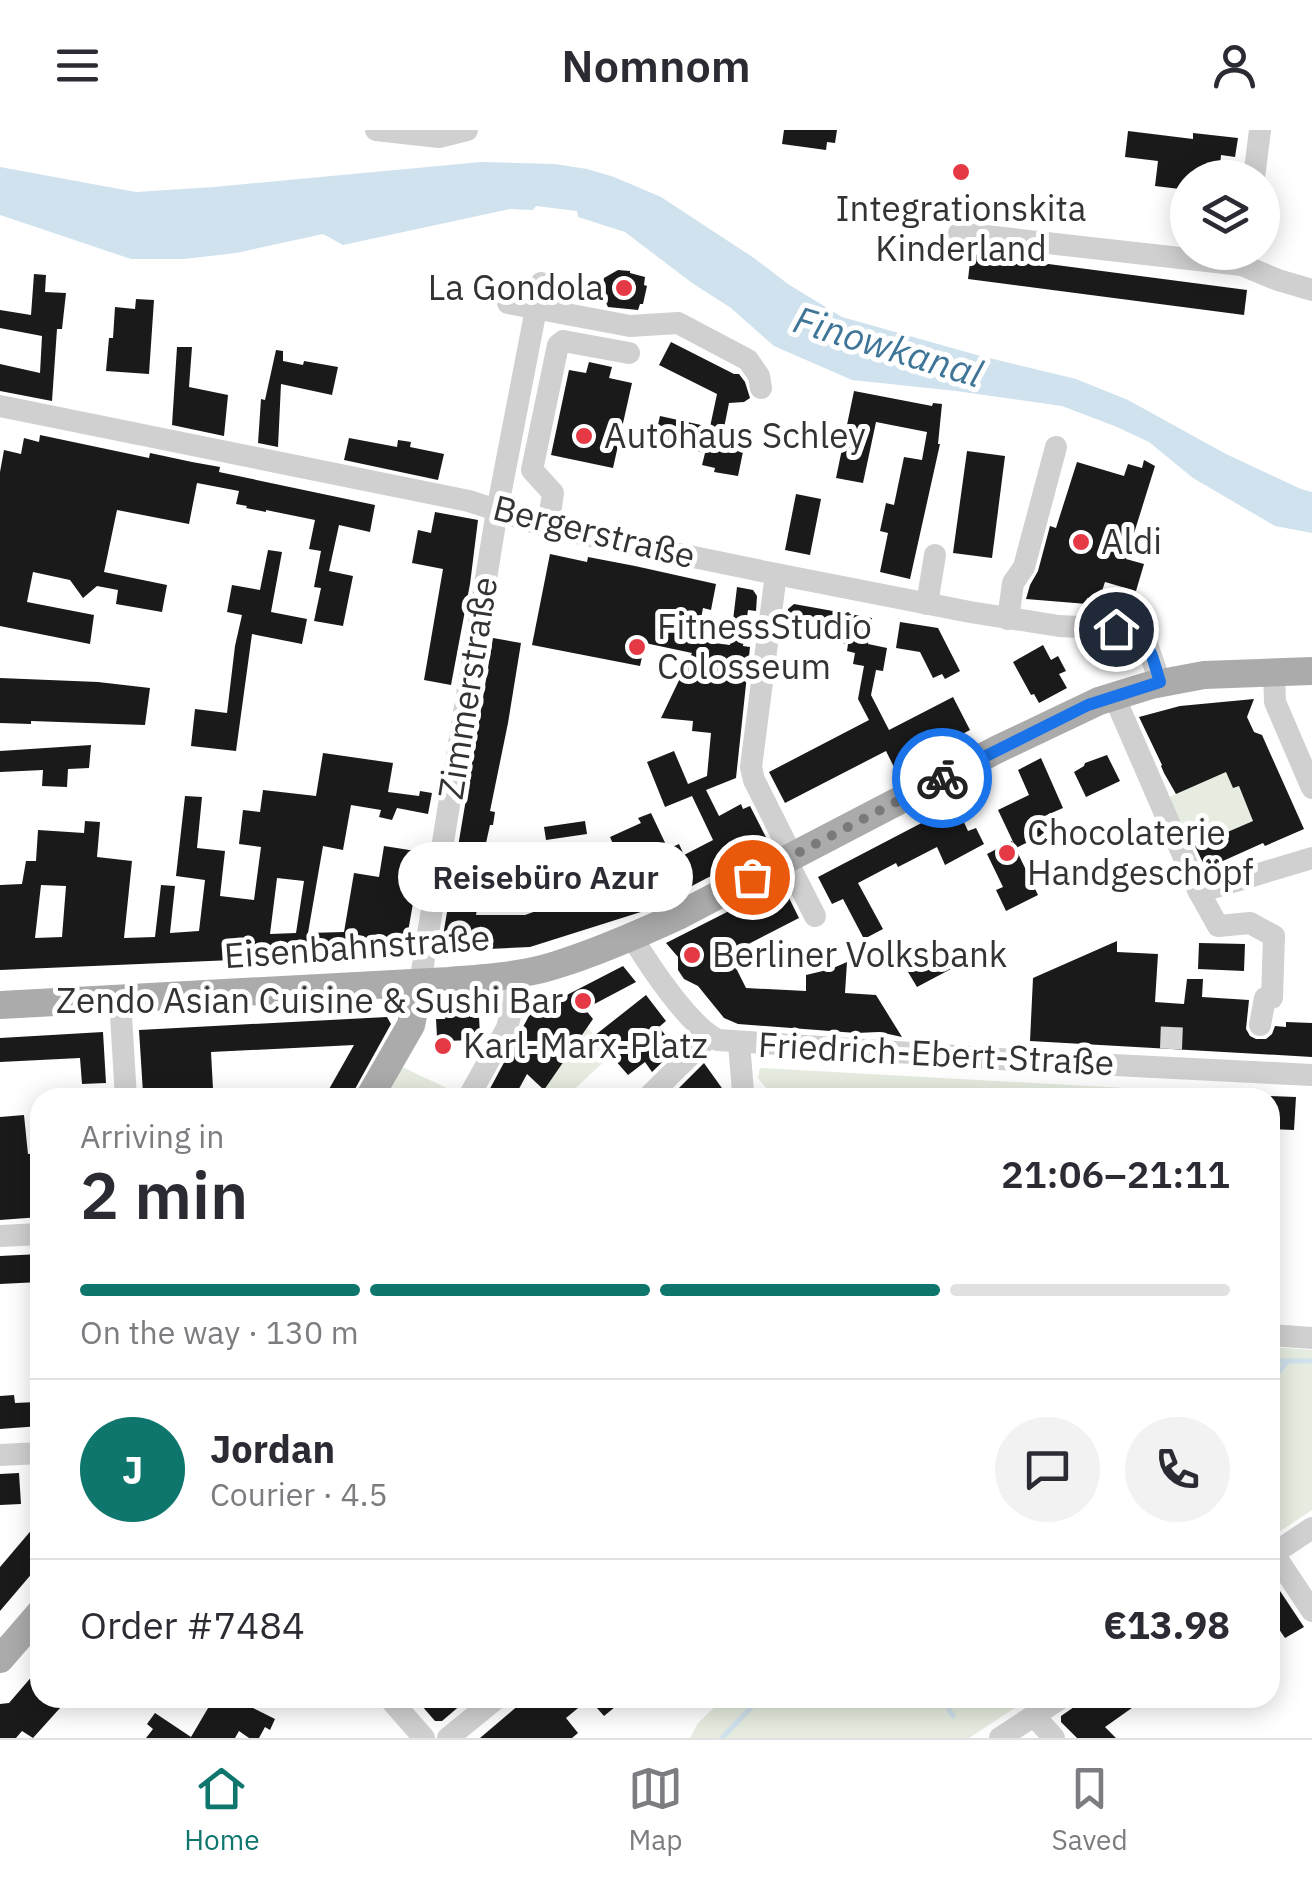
<!DOCTYPE html>
<html lang="en">
<head>
<meta charset="utf-8">
<style>
	body { margin:0; font-family:"IBM Plex Sans",sans-serif; background:#f2f2f3; color:#2b2b33; height:100vh; display:flex; flex-direction:column; font-size:38px; white-space:nowrap }
	* { box-sizing:border-box; margin:0 }
	p { font-size:32px; color:#7c7c81 }
	.icon { flex:none; width:55px; height:55px; fill:none; stroke:currentColor; stroke-width:2; stroke-linecap:round; stroke-linejoin:round }
	.map { position:relative; flex:1; overflow:hidden }
	.side { position:absolute; left:30px; top:958px; width:1250px; height:620px; display:flex; flex-direction:column; background:#fff; border-radius:30px; box-shadow:0 5px 25px #0003 }
	.side>* { flex:none }
	.fabs { position:absolute; left:1170px; top:30px; display:grid; gap:20px }
	.fabs a { display:grid; place-items:center; width:110px; height:110px; border-radius:50%; background:#fff; box-shadow:0 5px 25px #0003; font-size:50px }
	.pin { position:absolute; display:grid; place-items:center; width:85px; height:85px; color:#fff; margin:-42px; border:5px solid #fff; border-radius:50%; box-shadow:0 2px 10px #0007 }
	.courier { position:absolute; display:grid; place-items:center; width:100px; height:100px; margin:-50px; border:8px solid #1a73e8; border-radius:50%; background:#fff; color:#222; box-shadow:0 2px 12px #0007 }
	.bubble { position:absolute; height:70px; border-radius:35px; background:#fff; box-shadow:0 5px 25px #0003; font-size:32px; font-weight:600; line-height:70px; text-align:center }
	.summary em { font-style:normal; font-weight:600 }
	.summary div { display:flex; flex-direction:column-reverse }
	.summary { display:flex; align-items:center; justify-content:space-between; height:170px; padding:0 50px }
	h1 { font-size:65px; font-weight:600; line-height:75px }
	.bar { display:grid; grid-template-columns:repeat(4,1fr); gap:15px 10px; align-content:center; height:120px; padding:0 50px }
	.bar i { height:12px; border-radius:8px; background:#e1e1e2 }
	.bar .on { background:#0f766e }
	.bar p { grid-column:span 4 }
	.line { display:flex; align-items:center; gap:25px; padding:0 50px; border-top:2px solid #e1e1e2 }
	.line div { flex:1 }
	.round { display:grid; place-items:center; flex:none; width:105px; height:105px; border-radius:52px; background:#f2f2f3 }
	header { display:flex; justify-content:space-between; align-items:center; height:130px; padding:0 50px; background:#fff; font-size:45px; font-weight:600 }
	.tab-bar { display:flex; justify-content:space-around; align-items:center; height:140px; border-top:2px solid #e1e1e2; background:#fff; font-size:28px; color:#7c7c81 }
	.tab-bar a { display:grid; justify-items:center; gap:5px }
	.tab-bar .on { color:#0f766e }
	.map>svg:first-child { display:block }
</style>
</head>
<body>
<header><svg class="icon" aria-label="menu" viewBox="0 0 24 24"><path d="M4 6h16M4 12h16M4 18h16"/></svg>Nomnom<svg class="icon" aria-label="person" viewBox="0 0 24 24"><circle cx="12" cy="8" r="4"/><path d="M4 21q1-7 8-7t8 7"/></svg></header>
<div class="map">
<svg width="1312" height="1608" viewBox="0 0 1312 1608">
	<rect width="100%" height="100%" fill="#fff"/>
	<g fill="#e6ecdf">
		<path d="M1226,642L1239,656L1253,691L1204,712L1202,709L1187,715L1167,668Z"/>
		<path d="M587,897L611,925L566,967H552L544,960Z"/>
		<path d="M400,936L451,960L447,967L382,968Z"/>
		<path d="M760,938L1197,962V967H773L758,948Z"/>
		<path d="M1270,1217L1312,1220V1380L1270,1408Z"/>
		<path d="M724,1568H1030L969,1608H690L698,1593Z"/>
	</g>
	<path fill="#cfe2ee" d="M481,32L555,34L587,39L614,47L661,67L754,128L788,154L842,187L977,225L1076,249L1128,270L1226,324L1301,359L1312,362V403L1275,396L1193,348L1149,312L1117,297L1062,276L956,261L852,250L774,216L731,178L692,153L625,102L578,87L577,81L536,76L533,80L510,79L343,115L323,104L236,123L184,129H131L0,85V37L136,62L214,57Z"/>
	<g fill="none" stroke-linecap="round" stroke-linejoin="round">
		<g stroke="#cfe2ee" stroke-width="5">
			<path d="M1270,1231H1312"/>
			<path d="M1270,1251L1288,1231"/>
			<path d="M942,1568L953,1586"/>
			<path d="M722,1608L760,1568"/>
		</g>
	</g>
	<g fill="#1a1a1a" fill-rule="evenodd">
		<path d="M784,0H837L835,13L827,12L826,20L782,14Z"/>
		<path d="M1128,1L1193,9V3L1238,8L1235,27L1221,25L1219,48H1188V60L1155,56L1158,31L1125,27Z"/>
		<path d="M971,124L1247,160L1244,185L968,149Z"/>
		<path d="M618,140L630,141V143L645,147L644,155L647,156L643,174H640L638,180L608,177L601,163L604,148Z"/>
		<path d="M34,144L46,145L45,162L66,163L62,199H57L52,271L0,261V234L40,243L42,206L0,198V180L31,185Z"/>
		<path d="M136,169L154,170L149,244L106,241L109,208H113L115,177L135,179Z"/>
		<path d="M671,212L734,244H739L745,252L750,268L744,272L729,273L721,313L744,317L738,346L714,342L715,338L702,335L705,323L654,312L660,286L710,297L717,264L659,235Z"/>
		<path d="M177,217H192L189,257L228,265L224,306L172,295Z"/>
		<path d="M276,220L283,221V231L303,235L304,231L338,237L332,265L281,254L278,317L258,313L261,269L265,270Z"/>
		<path d="M589,232L612,237L609,248L632,253L613,338L551,325L569,240L586,243Z"/>
		<path d="M854,261L932,276L933,273L942,274L938,314H940L910,449L880,442L888,403L880,401L886,373L894,375L904,327L922,330L927,302L876,292L863,353L836,348Z"/>
		<path d="M40,305L149,328L150,323L192,332L220,337L219,342L375,375L370,402L339,395L329,441L353,446L343,496L314,491L321,458L314,457L321,421L309,419L315,390L266,380V382L246,378L247,376L236,374L239,361L197,353L189,394L117,380L104,442L167,455L162,482L116,474L118,460L97,456L83,468L70,450L33,442L27,472L94,485L90,514L0,496V342L4,320L21,324L24,308L39,312Z"/>
		<path d="M349,308L397,317L398,310L411,312L410,317L444,324L438,350L344,330Z"/>
		<path d="M967,321L1005,326L992,428L953,423Z"/>
		<path d="M1144,330L1155,336L1126,429L1144,434L1136,461L1105,452L1099,470L1087,468V474L1026,469L1030,455L1038,441L1050,396L1056,398L1077,332L1124,346L1128,334L1142,338Z"/>
		<path d="M796,364L821,369L810,425L785,420Z"/>
		<path d="M435,382L478,390L470,454L451,555L424,550L443,439L412,433L418,400L431,403Z"/>
		<path d="M268,420L282,422L271,482L307,489L302,514L252,504L236,621L191,616L195,579L227,583L235,516L242,485L227,482L232,455L260,460Z"/>
		<path d="M550,424L587,432L588,427L635,436L716,454L711,480L703,478L698,504L707,505L706,512L730,515L737,457L753,460L757,466L756,481L748,480L743,516L750,517L736,648L706,660L719,686L741,674L743,679L750,676L770,715L644,781L530,817L444,821L441,818L493,508L521,513L508,593L490,681L495,682L493,695H490L486,713L484,712L477,756H481L476,785H525L539,780L528,754L543,748L557,782L632,758L610,707L641,693L638,688L651,683L668,719L679,714L684,725L713,710L692,666L665,677L647,632L674,621L688,654L707,646L711,603L692,601L693,591L661,588L692,523L645,513L640,536L532,515Z"/>
		<path d="M794,474L872,488L868,514L887,518L883,541L876,540L871,565L889,600L953,567L970,600L895,639L886,621L785,673L769,642L869,590L858,569L864,536L853,534L855,523L847,521L848,514L784,503L788,479Z"/>
		<path d="M900,492L938,498L960,541L945,549L942,544L933,548L920,522L896,518Z"/>
		<path d="M1043,515L1051,530L1058,526L1066,541L1059,544L1067,558L1039,573L1034,564L1031,565L1013,532Z"/>
		<path d="M0,548L98,552L150,558L145,595L31,591V594L0,593Z"/>
		<path d="M1254,569L1247,587L1254,602L1262,605L1304,699L1265,716L1263,713L1214,735L1212,732L1204,735L1195,716L1253,691L1239,656L1233,658L1226,642L1176,664L1164,643L1161,636L1162,635L1139,587L1180,576Z"/>
		<path d="M91,615L89,638L68,639L67,657L42,656L43,640L0,642V621Z"/>
		<path d="M323,623L393,633L388,662L419,666L420,661L432,663L428,684L397,678L392,690L379,687L381,680L351,675L343,720L323,716L308,803L344,802L354,743L379,747L384,716L422,722L405,819L400,823L0,840V755L22,754L26,731H36L38,700L84,703L85,691L100,692L97,727L132,731L124,808L155,807L161,755L175,756L170,803L199,801L205,750L176,746L185,666L202,667L197,718L225,721L220,766L254,770L261,717L239,714L243,680L260,682L263,660L316,666ZM277,748L304,751L296,803L270,804ZM41,755L66,756L62,807L35,808Z"/>
		<path d="M1107,625L1120,651L1086,667L1074,642L1084,636L1085,633Z"/>
		<path d="M1041,628L1063,678L1040,688L1045,699L1043,700L1044,704L1016,718L998,680L1029,665L1018,640Z"/>
		<path d="M956,675L968,701L976,698L984,714L945,735L937,717L898,737L896,733L858,753L883,799L864,809L843,769L832,774L818,747Z"/>
		<path d="M585,691L587,704L546,710L544,697Z"/>
		<path d="M1012,711L1038,765L1006,781L996,760L1003,757L987,724Z"/>
		<path d="M782,754L799,788L729,824L746,858L806,861V845L831,839L847,832L845,863L876,865L902,907L879,902L856,903L738,894L724,888L698,856L684,849L678,840V827L666,813Z"/>
		<path d="M1117,811V822L1158,824L1155,872L1184,874L1187,849H1203L1202,867L1249,870L1246,899L1250,906L1256,909H1266L1272,904L1275,896L1286,897V892L1312,893V927L1030,911L1033,848Z"/>
		<path d="M1199,813L1245,814L1244,841L1198,839Z"/>
		<path d="M937,814L951,839L917,857L902,832Z"/>
		<path d="M623,836L636,852L585,879L593,889L544,960L527,944L514,968H485L530,884Z"/>
		<path d="M646,865L666,891L659,897L676,919L652,942L645,932L628,945L594,906Z"/>
		<path d="M454,880L470,881V887H479L480,904L471,905L472,910L446,911V907H437L436,889H445L444,883Z"/>
		<path d="M387,887L391,894L350,968H324L354,915L211,922L213,959L143,963L139,900Z"/>
		<path d="M103,902L106,953L82,954L80,928L0,932V908Z"/>
		<path d="M704,933L729,968H669Z"/>
		<path d="M1270,966L1296,967L1294,1000L1270,999Z"/>
		<path d="M24,985L28,1024L40,1023V1087L0,1090V987Z"/>
		<path d="M40,1124V1152L0,1154V1126Z"/>
		<path d="M14,1265L15,1273L36,1272V1277H40V1296L0,1299V1266Z"/>
		<path d="M19,1343L21,1374L0,1375V1344Z"/>
		<path d="M40,1390V1434L0,1481V1437Z"/>
		<path d="M1270,1446L1304,1497L1285,1508L1270,1486Z"/>
		<path d="M40,1537V1568H69L33,1608L22,1601L16,1608H0V1574L9,1573Z"/>
		<path d="M214,1568H259L253,1578L275,1589L270,1600L265,1597L259,1608H249L239,1601L235,1608H146L153,1599L147,1594L155,1583L191,1607Z"/>
		<path d="M415,1568H469L442,1591H435Z"/>
		<path d="M527,1568H626L604,1586L589,1569L566,1588L578,1603L572,1608H480Z"/>
		<path d="M1087,1568H1146L1105,1597L1116,1608H1077L1061,1592V1586Z"/>
	</g>
	<g fill="none" stroke-linecap="round" stroke-linejoin="round">
		<path stroke="#d6d6d6" stroke-width="22" stroke-dasharray="22 11" stroke-linecap="butt" d="M1171,919L1172,892"/>
		<g stroke="#d0d0d0" stroke-width="22">
			<path d="M376,0L439,7L467,0"/>
			<path d="M1254,48L1260,0"/>
			<path d="M959,103L1242,135L1278,150L1312,160"/>
			<path d="M508,173L630,196L678,193L748,230L759,246L761,258"/>
			<path d="M0,276L469,371L548,397L776,444L970,482L1059,496L1116,499L1134,503L1146,512L1160,552"/>
			<path d="M548,397L553,363L532,340L558,215L563,211L629,223"/>
			<path d="M776,444L751,637L754,650L792,726"/>
			<path d="M927,474L935,425"/>
			<path d="M1008,489L1013,453L1024,437L1056,317"/>
			<path d="M1274,541L1275,572L1312,658"/>
			<path d="M1114,566L1199,762L1218,796L1250,793L1274,806L1272,868H1265L1260,895"/>
			<path d="M786,729L815,786"/>
			<path d="M1199,762L1312,728"/>
			<path d="M632,807C649,835 689,896 718,910L1015,930L1312,945"/>
			<path d="M420,853L497,381L541,153"/>
			<path d="M120,869L126,968"/>
			<path d="M739,913L743,962L747,968"/>
			<path d="M468,968L507,898L514,871L515,845"/>
			<path d="M647,968L710,906"/>
			<path d="M0,1106L40,1104"/>
			<path d="M1270,1205L1312,1208"/>
			<path d="M0,1325L40,1323"/>
			<path d="M1274,1424L1312,1481"/>
			<path d="M1270,1426L1312,1398"/>
			<path d="M389,1568L424,1608"/>
			<path d="M1034,1586L1054,1608"/>
			<path d="M448,1608L497,1568"/>
			<path d="M1000,1608L1061,1568"/>
		</g>
		<g stroke="#ababab" stroke-width="28">
			<path d="M0,875L449,851C485,848 522,846 556,835C598,822 639,804 678,786L998,619L1099,571L1151,555L1204,545L1312,541"/>
			<path d="M369,968L411,895L420,853"/>
			<path d="M0,1529L40,1483"/>
		</g>
	</g>
	<g fill="none" stroke-linecap="round" stroke-linejoin="round">
		<path stroke="#7a7a7a" stroke-width="10" stroke-dasharray="0 18" d="M752,747L942,648"/>
		<path stroke="#1a73e8" stroke-width="12" d="M942,648L1088,575L1160,552C1150,521 1152,507 1116,499"/>
	</g>
	<g fill="#e63946" stroke="#fff" stroke-width="4">
		<circle cx="961" cy="42" r="10"/>
		<circle cx="624" cy="158" r="10"/>
		<circle cx="584" cy="306" r="10"/>
		<circle cx="1081" cy="412" r="10"/>
		<circle cx="637" cy="517" r="10"/>
		<circle cx="1007" cy="723" r="10"/>
		<circle cx="692" cy="825" r="10"/>
		<circle cx="583" cy="871" r="10"/>
		<circle cx="443" cy="916" r="10"/>
	</g>
	<g text-anchor="middle" stroke-width="10" stroke-linejoin="round" paint-order="stroke">
		<g font-size="35" fill="#333" stroke="#fff" text-anchor="start">
			<text x="961" y="91" text-anchor="middle">Integrationskita<tspan x="961" dy="40">Kinderland</tspan></text>
			<text x="604" y="170" text-anchor="end">La Gondola</text>
			<text x="604" y="318">Autohaus Schley</text>
			<text x="1101" y="424">Aldi</text>
			<text x="657" y="509">FitnessStudio<tspan x="657" dy="40">Colosseum</tspan></text>
			<text x="1027" y="715">Chocolaterie<tspan x="1027" dy="40">Handgeschöpf</tspan></text>
			<text x="712" y="837">Berliner Volksbank</text>
			<text x="563" y="883" text-anchor="end">Zendo Asian Cuisine &amp; Sushi Bar</text>
			<text x="463" y="928">Karl-Marx-Platz</text>
		</g>
		<g font-size="35" fill="#333" stroke="#fff">
			<text transform="translate(594 402) rotate(14)" y="12">Bergerstraße</text>
			<text transform="translate(468 558) rotate(-81)" y="12">Zimmerstraße</text>
			<text transform="translate(357 817) rotate(-4)" y="12">Eisenbahnstraße</text>
			<text transform="translate(936 924) rotate(3)" y="12">Friedrich-Ebert-Straße</text>
		</g>
		<g font-size="38" font-style="italic" fill="#3f7597" stroke="#fff">
			<text transform="translate(888 217) rotate(17)" y="13">Finowkanal</text>
		</g>
	</g>
</svg>
<div class="fabs">
<a><svg class="icon" aria-label="layers" viewBox="0 0 24 24"><path d="M12 4l9 5-9 5-9-5zM3 14l9 5 9-5"/></svg></a>
</div>
<div class="pin" style="left:752px;top:747px;background:#ea580c"><svg class="icon" aria-label="bag" viewBox="0 0 24 24"><path d="M5 8h14l-1 12H6zM9 8a3 3 0 0 1 6 0"/></svg></div>
<div class="pin" style="left:1116px;top:499px;background:#1f2937"><svg class="icon" aria-label="home" viewBox="0 0 24 24"><path d="M3 11l9-7 9 7M6 9v11h12V9"/></svg></div>
<div class="courier" style="left:942px;top:648px"><svg class="icon" aria-label="bike" viewBox="0 0 24 24"><circle cx="6" cy="16" r="4"/><circle cx="18" cy="16" r="4"/><path d="M6 16l4-8h5l3 8M10 8l3 8H6M13 5h3"/></svg></div>
<div class="bubble" style="left:398px;top:712px;width:295px">Reisebüro Azur</div>
<section class="side">
<div class="summary"><div><h1>2 min</h1><p>Arriving in</p></div><em>21:06–21:11</em></div>
<div class="bar"><i class="on"></i><i class="on"></i><i class="on"></i><i></i><p>On the way · 130 m</p></div>
<div class="line" style="height:180px"><b class="round" style="background:#0f766e;color:#fff">J</b><div><b>Jordan</b><p>Courier · 4.5</p></div><a class="round"><svg class="icon" aria-label="chat" viewBox="0 0 24 24"><path d="M4 5h16v11H9l-5 4z"/></svg></a><a class="round"><svg class="icon" aria-label="phone" viewBox="0 0 24 24"><path d="M5 4h4l2 5-3 2q2 4 5 5l2-3 5 2v4C11 20 4 13 5 4z"/></svg></a></div>
<div class="line" style="height:130px"><div>Order #7484</div><b>€13.98</b></div>
</section>
</div>
<nav class="tab-bar">
<a class="on"><svg class="icon" aria-label="home" viewBox="0 0 24 24"><path d="M3 11l9-7 9 7M6 9v11h12V9"/></svg>Home</a>
<a><svg class="icon" aria-label="map" viewBox="0 0 24 24"><path d="M3 6l6-2 6 2 6-2v14l-6 2-6-2-6 2zM9 4v14M15 6v14"/></svg>Map</a>
<a><svg class="icon" aria-label="saved" viewBox="0 0 24 24"><path d="M7 4h10v16l-5-4-5 4z"/></svg>Saved</a>
</nav>
</body>
</html>
